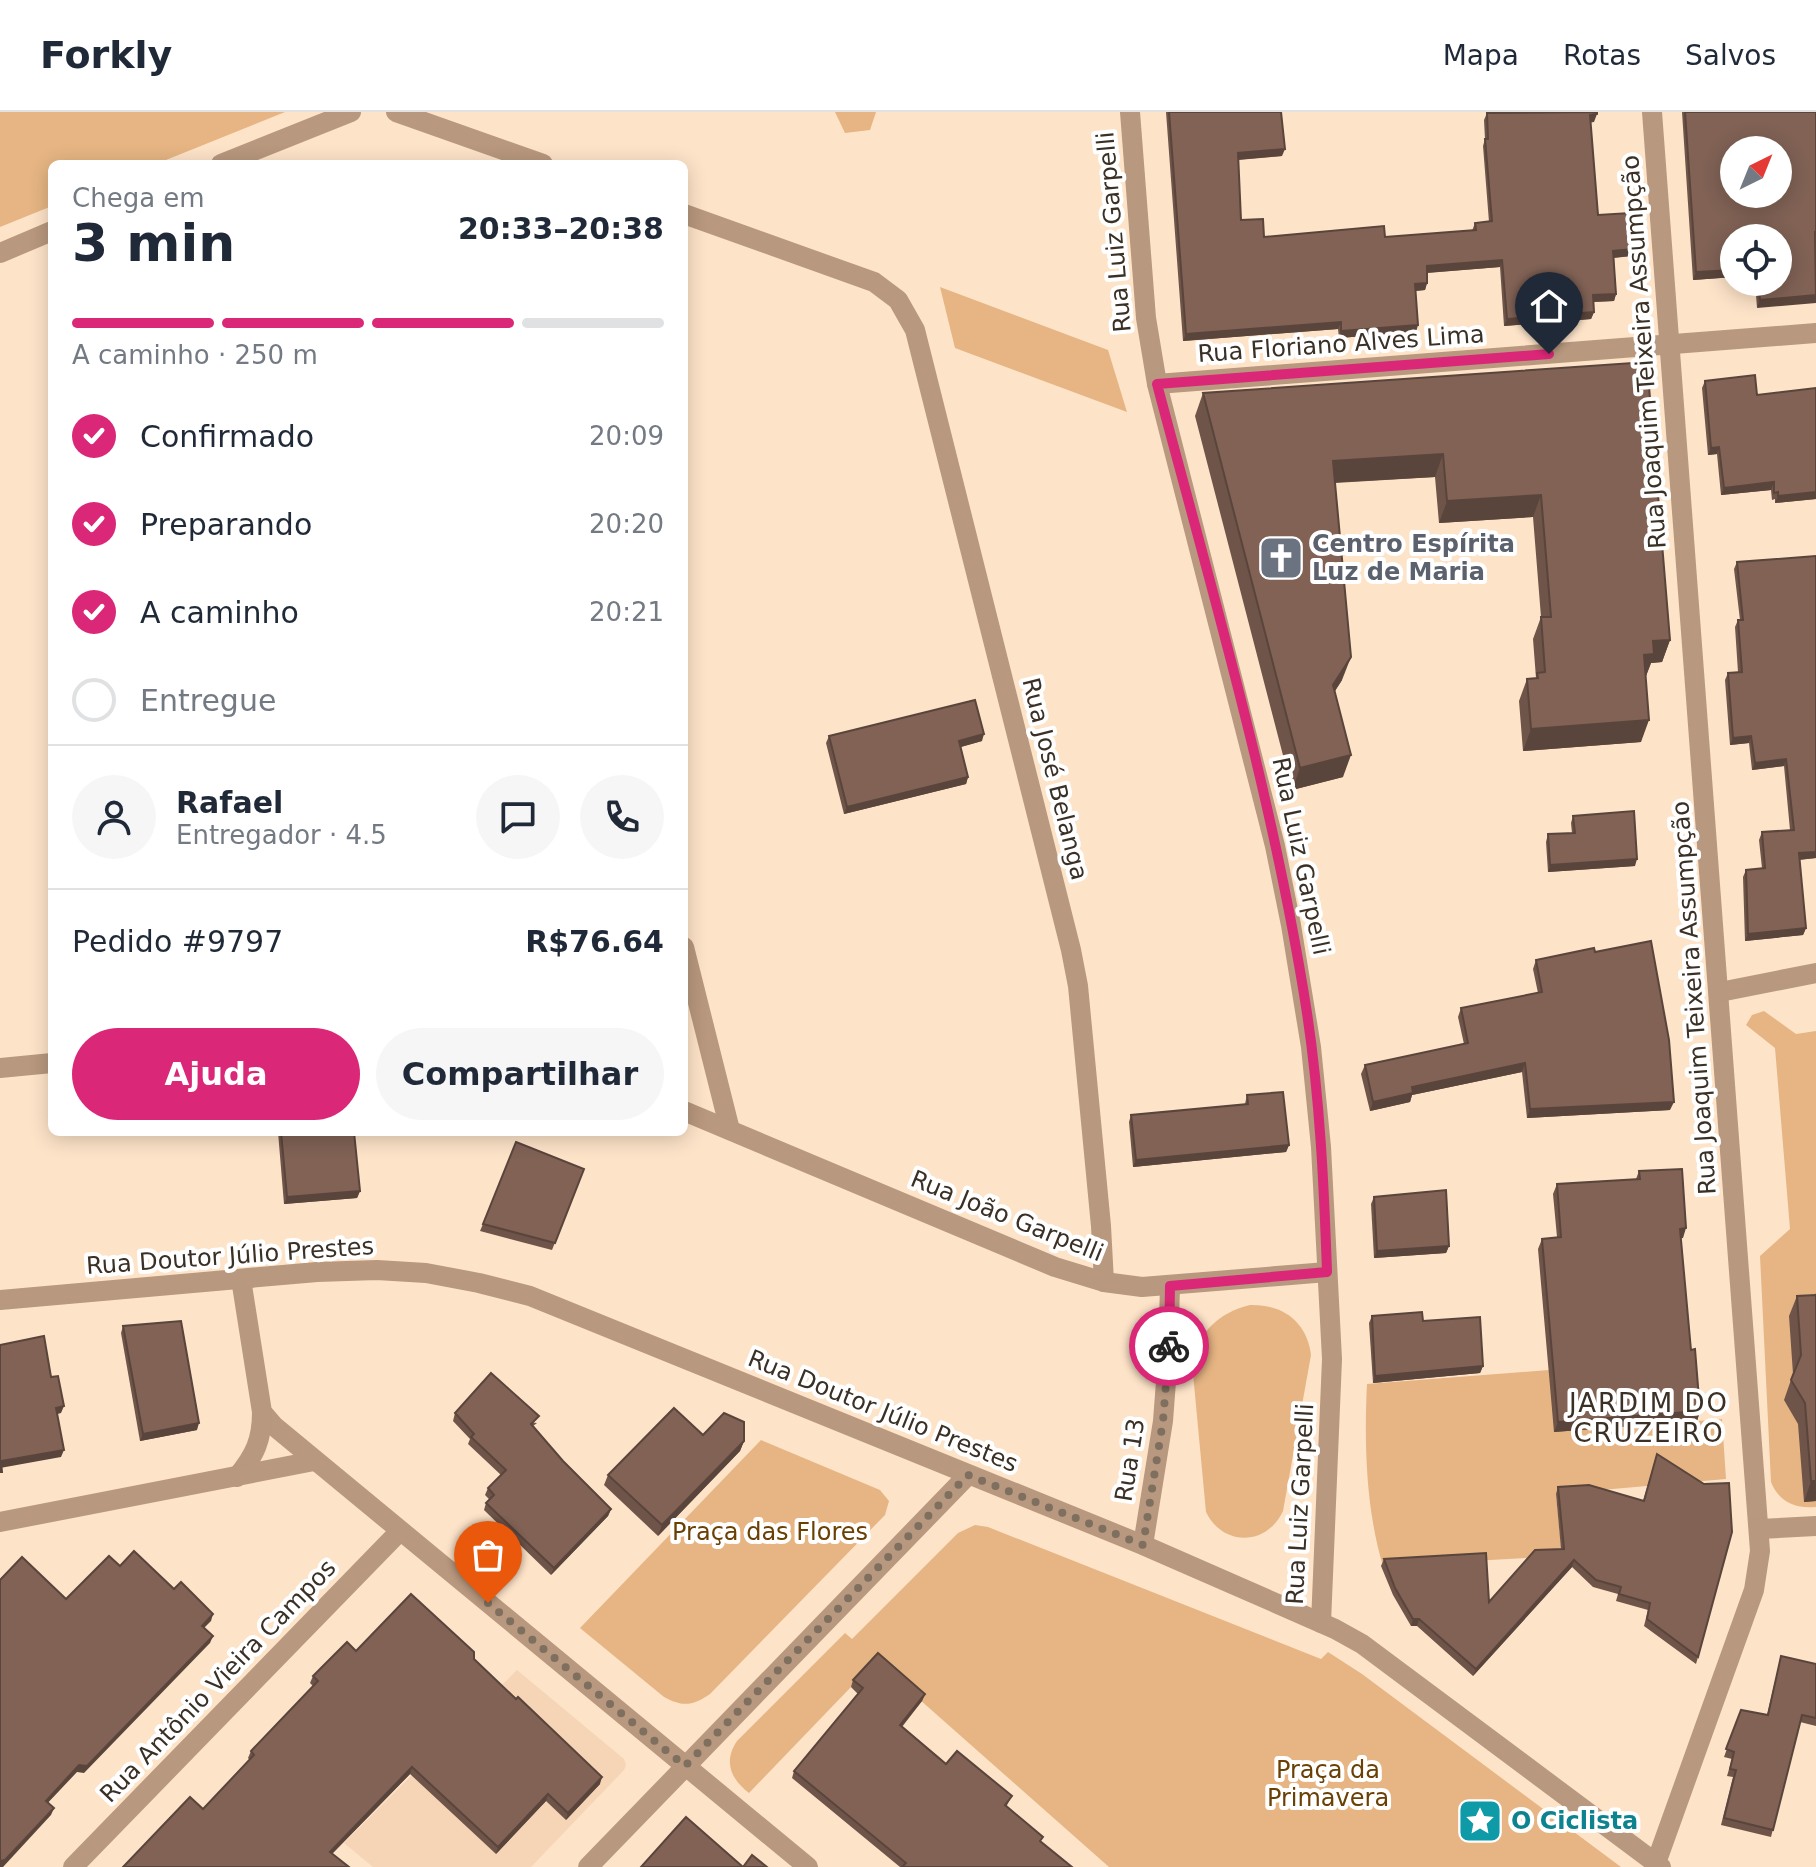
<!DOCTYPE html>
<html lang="pt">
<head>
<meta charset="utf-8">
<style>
	body { margin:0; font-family:"DejaVu Sans",sans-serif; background:#f6f6f7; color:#1f2937; height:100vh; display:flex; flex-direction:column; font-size:30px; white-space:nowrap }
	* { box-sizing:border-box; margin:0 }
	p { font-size:26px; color:#747a83 }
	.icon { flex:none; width:44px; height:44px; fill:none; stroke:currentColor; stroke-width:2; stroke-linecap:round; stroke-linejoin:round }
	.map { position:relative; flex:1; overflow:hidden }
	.side { position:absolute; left:48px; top:48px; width:640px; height:976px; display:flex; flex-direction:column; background:#fff; border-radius:12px; box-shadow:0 4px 20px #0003 }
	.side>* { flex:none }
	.needle { width:52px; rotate:43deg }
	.fabs { position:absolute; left:1720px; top:24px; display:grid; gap:16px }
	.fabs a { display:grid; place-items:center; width:72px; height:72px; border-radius:50%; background:#fff; box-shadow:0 4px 20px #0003; font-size:40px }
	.pin { position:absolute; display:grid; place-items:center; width:68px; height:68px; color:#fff; margin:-82px -34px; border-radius:50% 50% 50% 0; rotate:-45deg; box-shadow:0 0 8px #0007 }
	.pin .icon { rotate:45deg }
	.courier { position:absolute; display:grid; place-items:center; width:80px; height:80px; margin:-40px; border:6px solid #db2777; border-radius:50%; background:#fff; color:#222; box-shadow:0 2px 10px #0007 }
	.overview em { font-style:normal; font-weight:700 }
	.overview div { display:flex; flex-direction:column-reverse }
	.overview { display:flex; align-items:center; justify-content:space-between; height:136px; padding:0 24px }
	h1 { font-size:52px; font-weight:700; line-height:60px }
	.bar { display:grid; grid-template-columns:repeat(4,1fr); gap:12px 8px; align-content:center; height:96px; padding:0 24px }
	.bar i { height:10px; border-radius:6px; background:#e0e1e3 }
	.bar .active { background:#db2777 }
	.bar p { grid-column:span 4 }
	.line { display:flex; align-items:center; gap:20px; padding:0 24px; border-top:2px solid #e0e1e3 }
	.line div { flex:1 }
	.round { display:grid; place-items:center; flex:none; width:84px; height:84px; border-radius:42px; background:#f6f6f7 }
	ol { padding:0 24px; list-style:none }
	li { display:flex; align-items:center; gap:24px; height:88px }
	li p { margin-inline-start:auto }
	li .icon { padding:8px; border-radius:50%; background:#db2777; color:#fff; stroke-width:4 }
	li:last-child { color:#747a83 }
	li i { width:44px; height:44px; border:4px solid #e0e1e3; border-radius:50% }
	.cta { display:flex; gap:16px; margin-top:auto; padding:16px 24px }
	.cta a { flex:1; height:92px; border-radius:48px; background:#db2777; color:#fff; font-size:32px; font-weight:700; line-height:92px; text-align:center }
	.cta a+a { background:#f6f6f7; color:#1f2937 }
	header { display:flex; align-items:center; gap:48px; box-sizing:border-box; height:112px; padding:0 40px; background:#fff; border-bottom:2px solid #e0e1e3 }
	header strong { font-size:38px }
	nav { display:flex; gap:44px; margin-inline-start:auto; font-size:28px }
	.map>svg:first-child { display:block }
</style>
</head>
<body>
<header>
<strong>Forkly</strong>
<nav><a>Mapa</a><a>Rotas</a><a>Salvos</a></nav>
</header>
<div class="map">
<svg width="1816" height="1755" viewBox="0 0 1816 1755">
	<rect width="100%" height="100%" fill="#fde3c8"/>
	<path fill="#f5d5b5" d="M517,1558L624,1647L626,1653L624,1658L531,1755H373L344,1731Z"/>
	<g fill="#e6b583">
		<path d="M0,0H285L156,52H52V94L0,115Z"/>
		<path d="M835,0H876L870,18L845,21Z"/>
		<path d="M940,175L1108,238L1127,300L955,236Z"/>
		<path d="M1764,899L1796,922L1816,919V1395C1795,1397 1779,1390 1771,1370L1760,1144L1790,1117L1775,936L1746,913L1752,903Z"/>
		<path d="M1250,1193C1283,1192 1307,1210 1311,1243L1283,1399C1267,1434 1223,1435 1206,1400L1192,1251C1198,1220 1220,1200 1250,1193Z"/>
		<path d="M1549,1258L1697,1309L1722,1307L1726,1367L1556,1382L1562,1444L1383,1454C1366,1398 1364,1331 1367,1272Z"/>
		<path d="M761,1328L880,1378L889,1389L885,1403L710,1582C693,1594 682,1595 664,1585L580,1516Z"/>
		<path d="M975,1413L988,1415L1321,1547L1328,1540L1362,1562L1621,1755H1109L876,1549L749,1681C731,1667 723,1650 737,1629L845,1521L852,1527L958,1421Z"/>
	</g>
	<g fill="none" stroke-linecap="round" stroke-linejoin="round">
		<g stroke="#b8987e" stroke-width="20">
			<path d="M396,0L543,52"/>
			<path d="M1130,0L1146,206L1157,272L1275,734L1291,813L1311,935L1321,1035L1332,1247L1321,1511"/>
			<path d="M1652,0L1760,1439L1754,1478L1656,1751"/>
			<path d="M221,52L351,0"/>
			<path d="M684,102L874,170L898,188L915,218L1071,838L1078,874L1101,1114L1104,1170"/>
			<path d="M0,141L52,119"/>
			<path d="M1157,272L1816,221"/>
			<path d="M684,835L730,1018"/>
			<path d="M1720,880L1816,861"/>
			<path d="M0,956L52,951"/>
			<path d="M684,999L1055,1155L1104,1170L1142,1175L1327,1160"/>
			<path d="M241,1167L262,1300L274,1314L808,1755"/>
			<path d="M237,1365C255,1343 262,1328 262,1300"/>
			<path d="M0,1410L314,1349"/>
			<path d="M1759,1417L1816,1414"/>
			<path d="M1143,1433L1163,1309L1168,1243L1170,1174"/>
			<path d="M73,1755L400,1419"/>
			<path d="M588,1755L968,1363"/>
		</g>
		<path stroke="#b8987e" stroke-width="20" d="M0,1188L317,1160L377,1158L426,1161L479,1171L530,1184L1143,1433L1335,1517L1362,1532L1661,1755"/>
	</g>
	<g fill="#6f5449">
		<path d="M1166,0H1281L1282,44L1238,48L1241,108L1264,125H1385L1472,119L1475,111L1489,110L1483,34L1485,27L1484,8L1487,1L1594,10H1590L1598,103L1633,137L1631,144L1614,146L1616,182L1614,189L1593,190L1594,200L1591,207L1504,214L1500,155L1427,161V171L1425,178L1416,179V220L1339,226L1338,217L1183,229Z"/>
		<path d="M1682,0H1816V128L1757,196L1755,170H1778L1734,126V165L1693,168Z"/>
		<path d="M1647,250L1670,528L1662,550L1651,551L1646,564L1641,630L1523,639L1519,589L1527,567L1536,566L1533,527L1541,505L1533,405L1439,411L1435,365L1335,371L1342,568L1334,580L1343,665L1292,678L1195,304L1203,281Z"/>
		<path d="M1705,269L1757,283L1816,276V387L1775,391V387L1772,388L1771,378L1721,383L1717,342L1708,343L1702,276Z"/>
		<path d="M1737,450L1816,746L1799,748L1806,816L1803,823L1745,829L1743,765L1746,758L1762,756L1759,728L1762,720L1790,718L1784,654L1752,658L1749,631L1730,633L1725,568L1728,561L1738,560L1735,515L1738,508H1740L1734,457Z"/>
		<path d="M829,624L982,629L961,635L968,665L966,672L844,702L826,631Z"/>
		<path d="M1573,704L1635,754L1548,760L1546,730L1548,722L1572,721L1571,711Z"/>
		<path d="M1595,840L1670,998L1527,1006L1522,960L1412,983L1410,990L1370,999L1361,962L1365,953L1464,932L1458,905L1461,896L1538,881L1533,857L1536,848Z"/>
		<path d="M1247,983L1289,1033L1286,1040L1133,1055L1129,1010L1131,1003L1245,992Z"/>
		<path d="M278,1020H354L360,1079L357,1086L284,1092Z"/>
		<path d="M584,1057L552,1138L480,1119L483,1112Z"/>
		<path d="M1639,1059L1683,1126H1681L1691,1238L1700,1299L1697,1309L1554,1320L1538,1137L1542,1127L1557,1125L1553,1082L1557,1072L1636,1067Z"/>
		<path d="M1374,1085L1449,1134L1446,1141L1374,1146L1371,1092Z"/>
		<path d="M1816,1181V1389L1804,1390L1798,1312L1784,1288L1793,1262L1789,1204L1797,1184L1815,1183Z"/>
		<path d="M1372,1204L1423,1209L1483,1254L1480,1261L1373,1271L1369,1211Z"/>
		<path d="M123,1214L197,1318L140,1329L121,1221Z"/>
		<path d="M455,1301L537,1311L533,1314L563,1349L611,1397L608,1404L551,1463L484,1398L486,1391L490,1388L485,1383L488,1376L501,1363L468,1332L470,1327L453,1309Z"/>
		<path d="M703,1323L744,1329L740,1339L658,1424L604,1373L608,1363Z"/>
		<path d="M1657,1342L1698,1545L1696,1552L1644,1514L1648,1498L1616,1489L1618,1482L1593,1475L1572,1455L1473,1564L1417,1514H1411L1393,1483L1381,1454L1384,1447L1489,1490L1561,1437L1556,1382L1558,1375L1643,1389Z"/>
		<path d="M356,1539L474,1547L600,1672L566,1708L546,1689L496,1742L410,1662L332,1742L248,1646L251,1639L313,1574L310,1571L313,1564Z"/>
		<path d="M1781,1544L1816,1552V1614L1800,1610L1771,1725L1721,1713L1733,1665L1727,1664L1732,1647L1724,1645L1741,1598L1767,1603Z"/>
		<path d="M853,1568L925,1582L922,1589L902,1615L946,1652L1012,1684L1006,1695L1041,1730L1072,1755H900L792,1666L794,1659L858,1582L851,1575Z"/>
	</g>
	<g fill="#5a453c">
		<path d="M1597,2L1594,10L1587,11L1590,3Z"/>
		<path d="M1285,37L1282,44L1235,48L1238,41Z"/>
		<path d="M1633,137L1631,144L1610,146L1613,139Z"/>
		<path d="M1502,148L1500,155L1424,161L1427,154Z"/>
		<path d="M1734,158V165L1693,168L1696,160Z"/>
		<path d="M1427,171L1425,178L1413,179L1415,172Z"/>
		<path d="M1616,182L1614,189L1591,190L1593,183Z"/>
		<path d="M1816,183V191L1757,196L1760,188Z"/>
		<path d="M1594,200L1591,207L1504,214L1507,207Z"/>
		<path d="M1341,210L1338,217L1183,229L1186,222Z"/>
		<path d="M1418,213L1416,220L1339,226L1341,219Z"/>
		<path d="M1719,335L1717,342L1708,343L1711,336Z"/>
		<path d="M1443,342L1435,365L1325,371L1333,349Z"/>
		<path d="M1774,370L1771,378L1721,383L1724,376Z"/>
		<path d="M1816,380V387L1775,391L1778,384Z"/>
		<path d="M1541,383L1533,405L1439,411L1447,389Z"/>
		<path d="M1670,528L1662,550L1651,551L1646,564L1636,565L1644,543L1653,529Z"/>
		<path d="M1351,545L1342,568L1325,595L1333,573Z"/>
		<path d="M1649,608L1641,630L1523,639L1531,617Z"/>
		<path d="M984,622L982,629L957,636L959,629Z"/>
		<path d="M1751,624L1749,631L1730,633L1733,626Z"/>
		<path d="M1351,643L1343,665L1292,678L1300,656Z"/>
		<path d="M1786,647L1784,654L1752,658L1755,651Z"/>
		<path d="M968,665L966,672L844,702L847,695Z"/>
		<path d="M1816,740V746L1796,748L1799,741Z"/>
		<path d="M1637,747L1635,754L1548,760L1550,753Z"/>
		<path d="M1806,816L1803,823L1745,829L1748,822Z"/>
		<path d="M1525,951L1522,960L1412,983L1410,990L1370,999L1373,990L1412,975Z"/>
		<path d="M1674,990L1670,998L1527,1006L1530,997Z"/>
		<path d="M1289,1033L1286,1040L1133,1055L1136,1048Z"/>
		<path d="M360,1079L357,1086L284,1092L287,1085Z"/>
		<path d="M1686,1116L1683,1126L1676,1127L1680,1117Z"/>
		<path d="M1449,1134L1446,1141L1374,1146L1377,1139Z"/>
		<path d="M1483,1254L1480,1261L1373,1271L1375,1264Z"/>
		<path d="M64,1294L61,1301L54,1303L56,1296Z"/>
		<path d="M1700,1299L1697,1309L1554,1320L1558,1310Z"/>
		<path d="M199,1311L197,1318L140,1329L143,1322Z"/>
		<path d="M744,1329L740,1339L658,1424L662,1413Z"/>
		<path d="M64,1338L61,1345L0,1356L1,1349Z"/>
		<path d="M1811,1369H1816V1389L1804,1390Z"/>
		<path d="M611,1397L608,1404L551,1463L554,1456Z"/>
		<path d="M1574,1448L1572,1455L1473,1564L1476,1557Z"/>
		<path d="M213,1502L211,1509L199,1521L202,1514Z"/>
		<path d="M1413,1507H1419L1417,1514H1411Z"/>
		<path d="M213,1524L210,1531L84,1661L77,1660L43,1696L46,1689L79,1653Z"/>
		<path d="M925,1582L922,1589L897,1620L900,1613Z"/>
		<path d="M412,1655L410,1662L327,1747L330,1740Z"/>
		<path d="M602,1665L600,1672L566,1708L568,1701Z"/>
		<path d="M548,1682L546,1689L496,1742L498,1735Z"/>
		<path d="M54,1696L51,1703L3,1755H0V1749Z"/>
	</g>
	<g fill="#816255" stroke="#5a453c" stroke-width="2" fill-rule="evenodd">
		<path d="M1169,0H1281L1285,37L1238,41L1241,108L1263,107L1264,125L1384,114L1385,125L1476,118L1475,111L1492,109L1485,27H1488L1487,1L1597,0V2L1590,3L1598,103L1630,101L1633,137L1613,139L1616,182L1593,183L1594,200L1507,207L1502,148L1427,154V171L1415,172L1418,213L1341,219V210L1186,222Z"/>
		<path d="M1685,0H1816V120H1815L1816,183L1760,188L1758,170H1778V126H1734V158L1696,160ZM1734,38H1778V82H1734Z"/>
		<path d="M1647,250L1670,528L1653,529L1654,542L1644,543L1649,608L1531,617L1527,567L1538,566L1537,561L1545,560L1541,505H1551L1541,383L1447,389L1443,342L1333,349L1351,545L1333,573L1351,643L1300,656L1203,281Z"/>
		<path d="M1755,263L1757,283L1816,276V380L1778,384V380L1774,381V370L1724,376L1719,335L1711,336L1705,269Z"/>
		<path d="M1816,444V740L1799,741L1806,816L1748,822L1746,758L1765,756L1762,720L1794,718L1786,647L1755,651L1751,624L1733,626L1728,561L1742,560L1738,508H1743L1737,450Z"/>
		<path d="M975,588L984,622L959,629L968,665L847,695L829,624Z"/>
		<path d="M1634,699L1637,747L1550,753L1548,722L1575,721L1573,704Z"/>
		<path d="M1651,829L1669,928L1674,990L1530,997L1525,951L1412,975L1413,981L1373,990L1365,953L1468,931L1461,896L1542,880L1536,848L1594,836L1595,840Z"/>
		<path d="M1283,980L1289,1033L1136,1048L1131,1003L1248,992L1247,983Z"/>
		<path d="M281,1020H354L360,1079L287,1085Z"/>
		<path d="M516,1030L584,1057L555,1131L483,1112Z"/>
		<path d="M1682,1057L1686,1116L1680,1117L1691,1238L1695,1237L1700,1299L1558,1310L1542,1127L1561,1125L1557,1072L1640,1067L1639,1059Z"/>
		<path d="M1446,1078L1449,1134L1377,1139L1374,1085Z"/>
		<path d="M1816,1183V1369H1811L1805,1291L1791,1268L1801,1243L1797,1184Z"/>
		<path d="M1422,1200L1423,1209L1480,1205L1483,1254L1375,1264L1372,1204Z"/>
		<path d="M181,1209L199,1311L143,1322L123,1214Z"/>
		<path d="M44,1224L51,1265L58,1264L64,1294L56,1296L64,1338L1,1349L2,1360H0V1233Z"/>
		<path d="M491,1261L539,1304L531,1312L563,1349L611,1397L554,1456L486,1391L494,1383L488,1376L506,1358L471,1325L474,1322L455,1301Z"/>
		<path d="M674,1296L703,1323L724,1301L744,1310V1329L662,1413L608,1363Z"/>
		<path d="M1657,1342L1704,1372L1729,1371L1732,1420L1698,1545L1647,1507L1650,1491L1619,1482L1621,1475L1596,1468L1574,1448L1476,1557L1419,1507H1413L1395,1476L1384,1447L1486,1441L1489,1490L1535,1438L1564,1437L1558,1375L1589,1373L1644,1389Z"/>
		<path d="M134,1439L174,1477L181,1470L213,1502L202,1514L213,1524L87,1654L79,1653L46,1689L54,1696L5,1748L0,1749V1468L22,1445L66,1487L109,1444L120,1454Z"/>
		<path d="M411,1482L474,1540V1547L516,1587L518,1585L602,1665L568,1701L548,1682L498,1735L412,1655L330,1740L349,1755H123L190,1685L203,1697L254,1643L251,1639L318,1569L313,1564L347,1530L356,1539Z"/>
		<path d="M878,1541L925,1582L900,1613L946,1652L957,1639L1012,1684L1005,1693L1043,1725L1040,1729L1072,1755H902L906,1751L794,1659L863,1576L853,1568Z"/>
		<path d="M1781,1544L1816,1552V1606L1802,1603L1773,1718L1724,1706L1736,1658L1730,1657L1734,1640L1726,1637L1741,1598L1768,1603Z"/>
		<path d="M686,1705L743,1755L752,1743L767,1755H641Z"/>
	</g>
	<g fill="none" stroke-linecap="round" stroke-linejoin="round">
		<path stroke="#7e6f5f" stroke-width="8" stroke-dasharray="0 14.4" d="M488,1491L685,1654L968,1363L1143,1433L1163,1309L1169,1234"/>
		<path stroke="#db2777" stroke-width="10" d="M1169,1234L1170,1174L1327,1160C1324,1074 1320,987 1307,901C1274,689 1212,479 1157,272L1549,242"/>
	</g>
	<defs>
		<g id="church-square" transform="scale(2.3)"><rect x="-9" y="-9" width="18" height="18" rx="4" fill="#6b7280" stroke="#fff"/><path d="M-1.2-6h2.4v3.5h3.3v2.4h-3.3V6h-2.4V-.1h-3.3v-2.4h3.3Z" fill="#fff"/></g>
		<g id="sight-square" transform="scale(2.3)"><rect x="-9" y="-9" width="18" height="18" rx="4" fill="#0f9aa8" stroke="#fff"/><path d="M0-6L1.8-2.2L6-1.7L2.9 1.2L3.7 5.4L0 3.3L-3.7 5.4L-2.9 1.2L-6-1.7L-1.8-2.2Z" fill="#fff"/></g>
	</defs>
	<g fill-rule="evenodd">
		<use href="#church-square" x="1281" y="446"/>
		<use href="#sight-square" x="1480" y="1709"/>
	</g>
	<g text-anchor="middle" stroke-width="8" stroke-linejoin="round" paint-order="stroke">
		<g font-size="24" fill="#3a3026" stroke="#fff">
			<text transform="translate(1114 120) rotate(-95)" y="8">Rua Luiz Garpelli</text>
			<text transform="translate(1341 232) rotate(-4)" y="8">Rua Floriano Alves Lima</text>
			<text transform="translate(1644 240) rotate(-94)" y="8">Rua Joaquim Teixeira Assumpção</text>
			<text transform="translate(1055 667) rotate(76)" y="8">Rua José Belanga</text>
			<text transform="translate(1301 744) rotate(78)" y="8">Rua Luiz Garpelli</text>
			<text transform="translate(1694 886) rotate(-94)" y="8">Rua Joaquim Teixeira Assumpção</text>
			<text transform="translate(1007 1104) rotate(22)" y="8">Rua João Garpelli</text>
			<text transform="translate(230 1144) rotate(-4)" y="8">Rua Doutor Júlio Prestes</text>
			<text transform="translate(883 1299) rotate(22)" y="8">Rua Doutor Júlio Prestes</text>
			<text transform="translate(1130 1348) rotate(-81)" y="8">Rua 13</text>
			<text transform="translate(1300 1392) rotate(-87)" y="8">Rua Luiz Garpelli</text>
			<text transform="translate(218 1569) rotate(-46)" y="8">Rua Antônio Vieira Campos</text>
		</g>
		<g font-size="24" font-weight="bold" fill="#5b616d" stroke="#fff" text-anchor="start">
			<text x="1312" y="440">Centro Espírita<tspan x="1312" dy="28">Luz de Maria</tspan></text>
		</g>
		<g font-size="24" fill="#6a4004" stroke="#fff">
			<text x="770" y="1428">Praça das Flores</text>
			<text x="1328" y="1666">Praça da<tspan x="1328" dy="28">Primavera</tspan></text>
		</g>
		<g font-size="24" font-weight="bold" fill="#0d838f" stroke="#fff" text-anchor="start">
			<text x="1511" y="1717">O Ciclista</text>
		</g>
		<g font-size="26" letter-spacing="2" fill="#3a3026" stroke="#fff">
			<text x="1649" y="1300">JARDIM DO<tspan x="1649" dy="30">CRUZEIRO</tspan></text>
		</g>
	</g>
</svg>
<div class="fabs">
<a><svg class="needle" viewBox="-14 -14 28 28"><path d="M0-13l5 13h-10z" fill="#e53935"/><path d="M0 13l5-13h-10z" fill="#747a83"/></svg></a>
<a><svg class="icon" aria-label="locate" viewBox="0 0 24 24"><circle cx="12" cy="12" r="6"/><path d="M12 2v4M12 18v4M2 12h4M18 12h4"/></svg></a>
</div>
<div class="pin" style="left:488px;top:1491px;background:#ea580c"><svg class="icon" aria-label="bag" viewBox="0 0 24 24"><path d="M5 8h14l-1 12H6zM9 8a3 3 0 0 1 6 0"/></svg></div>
<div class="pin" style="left:1549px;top:242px;background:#1f2937"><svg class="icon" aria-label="home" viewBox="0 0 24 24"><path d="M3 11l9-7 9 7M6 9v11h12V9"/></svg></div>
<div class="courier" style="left:1169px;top:1234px"><svg class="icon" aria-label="bike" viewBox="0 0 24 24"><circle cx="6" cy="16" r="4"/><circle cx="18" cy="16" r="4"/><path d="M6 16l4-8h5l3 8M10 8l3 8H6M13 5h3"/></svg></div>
<section class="side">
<div class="overview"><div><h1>3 min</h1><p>Chega em</p></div><em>20:33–20:38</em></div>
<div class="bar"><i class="active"></i><i class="active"></i><i class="active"></i><i></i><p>A caminho · 250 m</p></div>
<ol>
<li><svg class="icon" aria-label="check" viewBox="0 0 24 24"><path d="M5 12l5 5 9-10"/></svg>Confirmado<p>20:09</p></li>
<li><svg class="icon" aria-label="check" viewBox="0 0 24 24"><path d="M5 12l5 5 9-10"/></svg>Preparando<p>20:20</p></li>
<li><svg class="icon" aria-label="check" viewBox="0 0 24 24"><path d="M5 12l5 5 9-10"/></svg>A caminho<p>20:21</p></li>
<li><i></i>Entregue</li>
</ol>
<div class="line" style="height:144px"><a class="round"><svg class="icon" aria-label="person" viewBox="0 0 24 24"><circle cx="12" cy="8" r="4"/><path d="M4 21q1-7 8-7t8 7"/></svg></a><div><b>Rafael</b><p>Entregador · 4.5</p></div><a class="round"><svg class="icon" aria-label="chat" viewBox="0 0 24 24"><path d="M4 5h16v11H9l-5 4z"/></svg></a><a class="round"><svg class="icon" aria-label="phone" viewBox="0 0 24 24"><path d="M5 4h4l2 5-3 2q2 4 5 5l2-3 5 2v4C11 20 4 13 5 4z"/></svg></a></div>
<div class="line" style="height:104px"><div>Pedido #9797</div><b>R$76.64</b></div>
<div class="cta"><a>Ajuda</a><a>Compartilhar</a></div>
</section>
</div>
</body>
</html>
